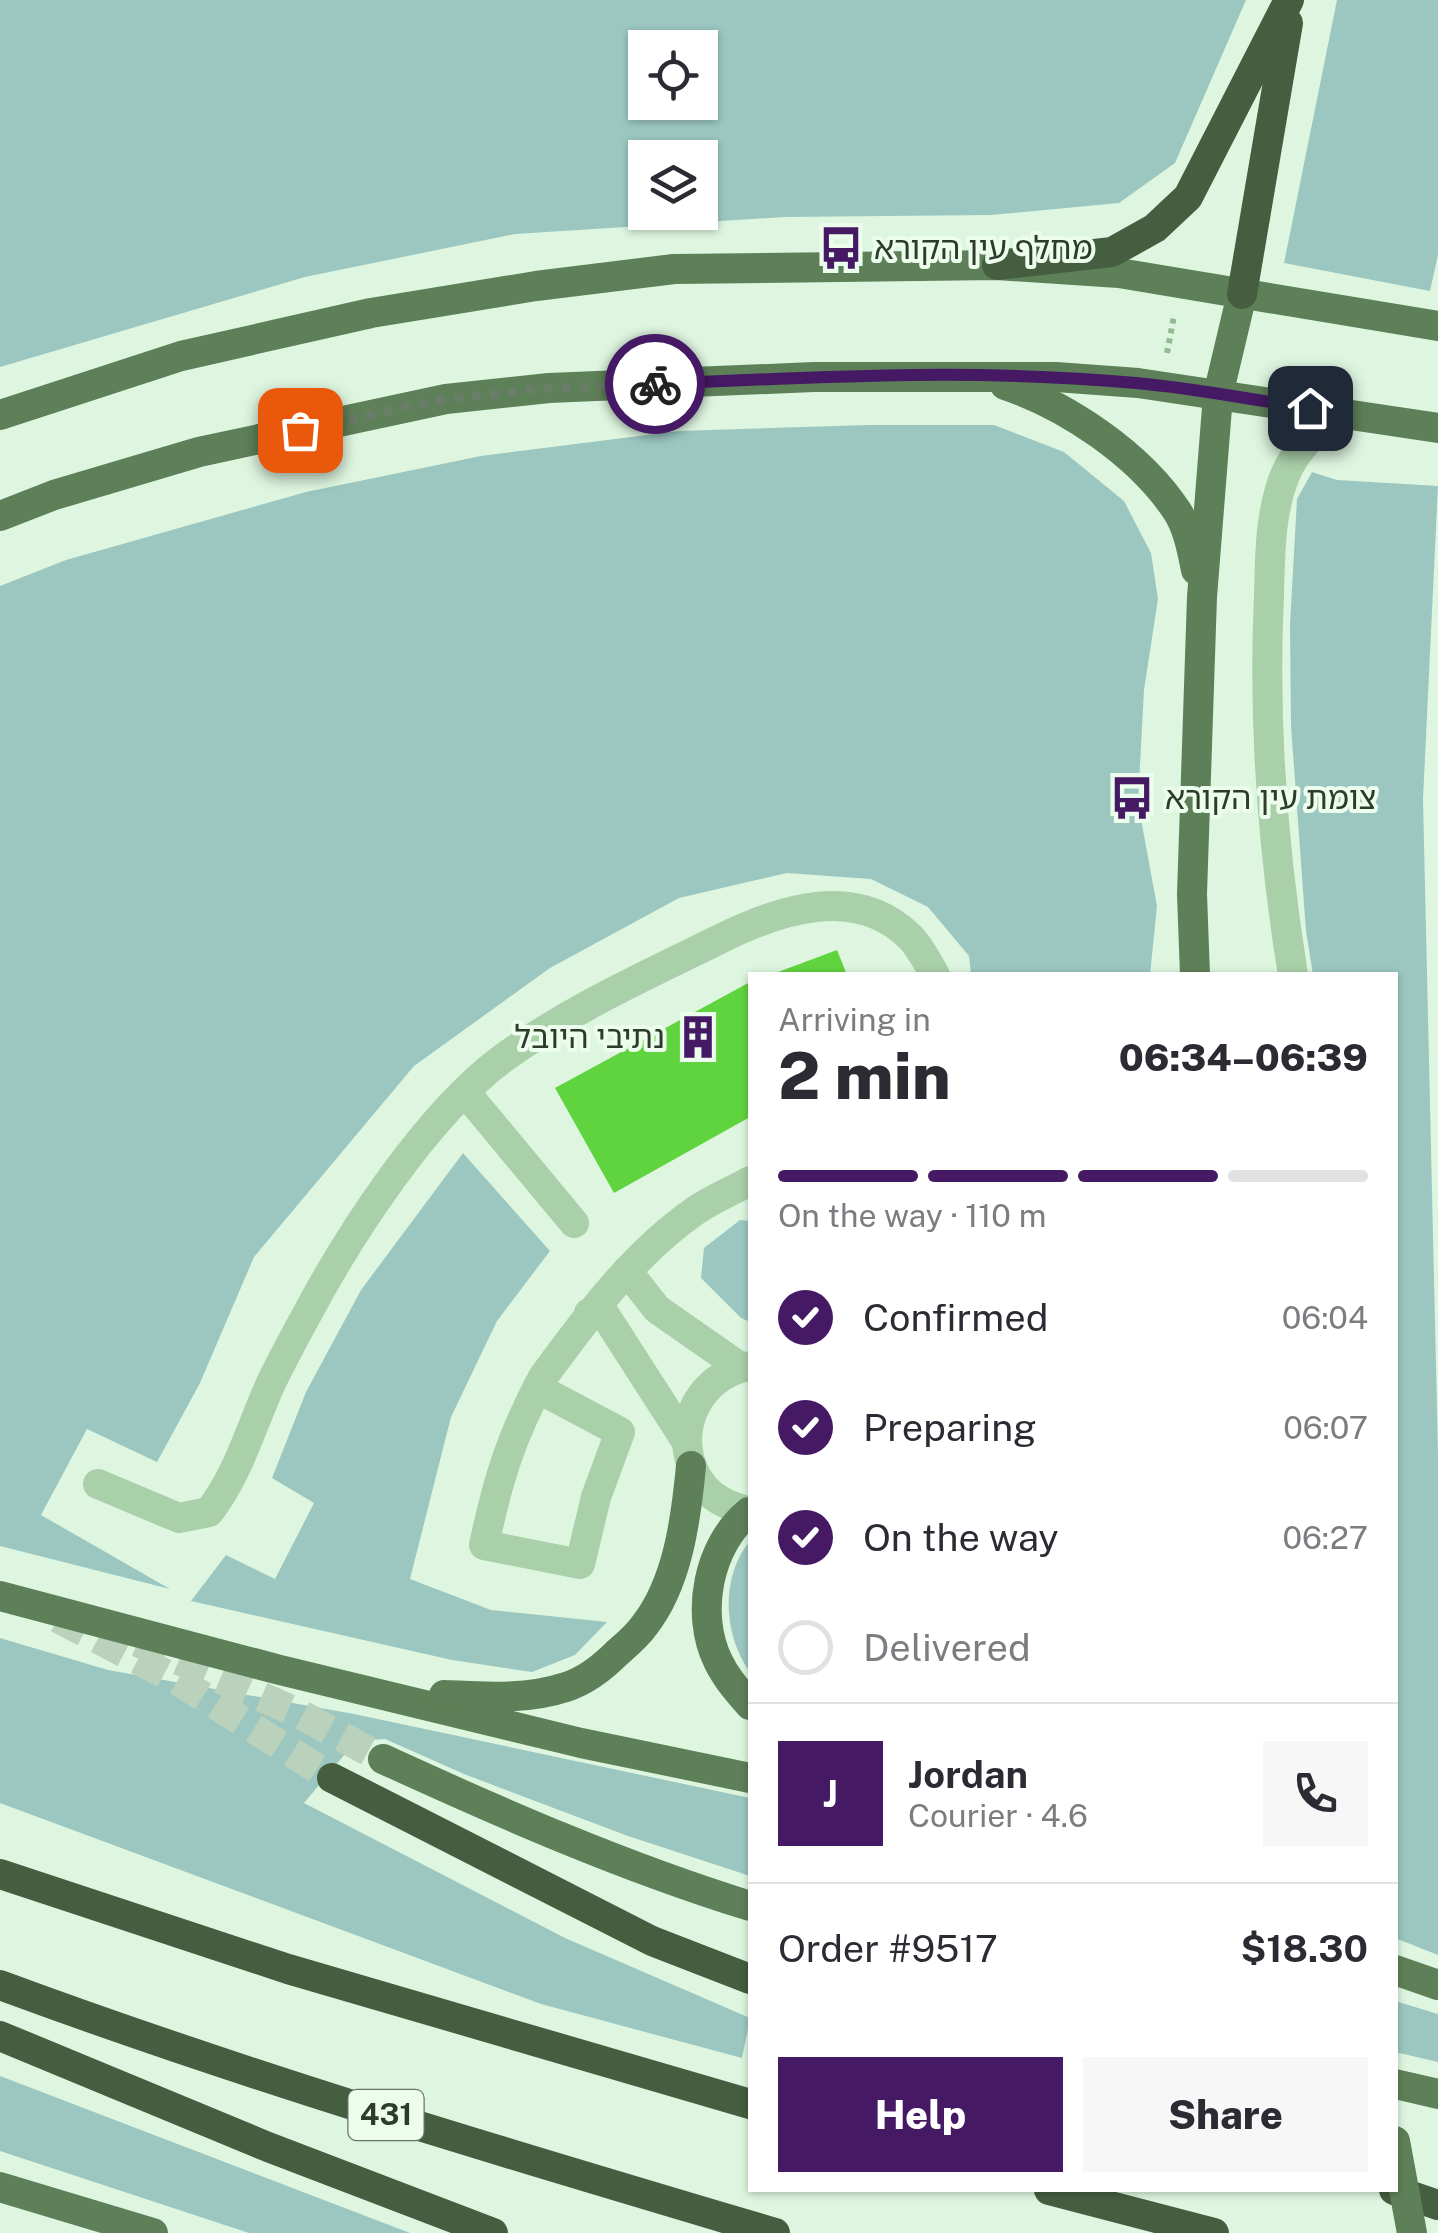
<!DOCTYPE html>
<html lang="en">
<head>
<meta charset="utf-8">
<style>
	body { margin:0; font-family:"Public Sans","Noto Sans Hebrew",sans-serif; background:#f7f7f7; color:#2b2b33; height:100vh; display:flex; flex-direction:column; font-size:38px; white-space:nowrap }
	* { box-sizing:border-box; margin:0 }
	p { font-size:32px; color:#7c7c81 }
	.icon { flex:none; width:55px; height:55px; fill:none; stroke:currentColor; stroke-width:2; stroke-linecap:round; stroke-linejoin:round }
	.map { position:relative; flex:1; overflow:hidden }
	.side { position:absolute; left:748px; top:972px; width:650px; height:1220px; display:flex; flex-direction:column; background:#fff; border-radius:0px; box-shadow:0 2px 8px #0004 }
	.side>* { flex:none }
	.controls { position:absolute; left:628px; top:30px; display:grid; gap:20px }
	.controls a { display:grid; place-items:center; width:90px; height:90px; border-radius:0px; background:#fff; box-shadow:0 2px 8px #0004; font-size:50px }
	.pin { position:absolute; display:grid; place-items:center; width:85px; height:85px; color:#fff; margin:-42px; border-radius:20px; box-shadow:0 5px 15px #0006 }
	.courier { position:absolute; display:grid; place-items:center; width:100px; height:100px; margin:-50px; border:8px solid #451963; border-radius:50%; background:#fff; color:#222; box-shadow:0 2px 12px #0007 }
	.overview em { font-style:normal; font-weight:800 }
	.overview div { display:flex; flex-direction:column-reverse }
	.overview { display:flex; align-items:center; justify-content:space-between; height:170px; padding:0 30px }
	h1 { font-size:65px; font-weight:800; line-height:75px }
	.bar { display:grid; grid-template-columns:repeat(4,1fr); gap:15px 10px; align-content:center; height:120px; padding:0 30px }
	.bar i { height:12px; border-radius:8px; background:#e1e1e2 }
	.bar .selected { background:#451963 }
	.bar p { grid-column:span 4 }
	.line { display:flex; align-items:center; gap:25px; padding:0 30px; border-top:2px solid #e1e1e2 }
	.line div { flex:1 }
	.round { display:grid; place-items:center; flex:none; width:105px; height:105px; border-radius:0px; background:#f7f7f7 }
	ol { padding:0 30px; list-style:none }
	li { display:flex; align-items:center; gap:30px; height:110px }
	li p { margin-inline-start:auto }
	li .icon { padding:10px; border-radius:50%; background:#451963; color:#fff; stroke-width:4 }
	li:last-child { color:#7c7c81 }
	li i { width:55px; height:55px; border:5px solid #e1e1e2; border-radius:50% }
	.button { display:flex; gap:20px; margin-top:auto; padding:20px 30px }
	.button a { flex:1; height:115px; border-radius:0px; background:#451963; color:#fff; font-size:40px; font-weight:800; line-height:115px; text-align:center }
	.button a+a { background:#f7f7f7; color:#2b2b33 }
	.map>svg:first-child { display:block }
</style>
</head>
<body>
<div class="map">
<svg width="1438" height="2233" viewBox="0 0 1438 2233">
	<rect width="100%" height="100%" fill="#def6e0"/>
	<g fill="#9cc7c1" fill-rule="evenodd">
		<path d="M0,0H1246L1175,163L1119,203L991,215L784,217L515,234L305,277L0,367ZM645,48H700V102H645ZM645,158H700V212H645Z"/>
		<path d="M1337,0H1438V255L1430,291L1284,263Z"/>
		<path d="M868,425H994L1064,452L1124,501L1151,553L1158,599L1144,690L1138,803L1157,906L1150,975H971L969,956L928,907L871,879L787,873L679,898L550,968L414,1066L254,1257L200,1383L157,1462L87,1429L41,1515L170,1589L0,1546V586L66,560L306,492L481,456L679,431Z"/>
		<path d="M1312,472L1337,480L1438,486L1423,799L1438,1453V1955L1395,1938V1617L1398,1601L1395,1565V975H1313L1306,931L1291,726L1290,624L1297,499Z"/>
		<path d="M463,1153L550,1251L497,1321L451,1417L410,1579L491,1610L607,1622L575,1655L532,1672L452,1660L191,1601L226,1555L275,1579L314,1503L272,1478L306,1392L361,1290Z"/>
		<path d="M740,1220L750,1221V1322L741,1318L701,1278L704,1248Z"/>
		<path d="M750,1541V1672C723,1636 720,1576 750,1541Z"/>
		<path d="M0,1638L108,1670L354,1714L750,1798V1876L628,1836L464,1774L385,1739L356,1741L304,1803L565,1938L750,2018L742,2058L541,2004L0,1803Z"/>
		<path d="M1395,2001L1438,2014V2062L1395,2052Z"/>
		<path d="M0,2076L410,2233H249L0,2151Z"/>
	</g>
	<g fill="#60d43e">
		<path d="M837,950L847,975H770Z"/>
		<path d="M750,982V1117L614,1193L555,1088Z"/>
	</g>
	<g fill="none" stroke-linecap="round" stroke-linejoin="round">
		<path stroke="#bad1bb" stroke-width="30" stroke-dasharray="30 15" stroke-linecap="butt" d="M138,1642L298,1713L383,1759"/>
		<path stroke="#bad1bb" stroke-width="30" stroke-dasharray="30 15" stroke-linecap="butt" d="M58,1618L177,1680L332,1778"/>
		<path stroke="#93bc92" stroke-width="6" stroke-dasharray="5 5" stroke-linecap="butt" d="M1167,353L1174,316"/>
		<g stroke="#a9d0a8" stroke-width="30">
			<path d="M1293,975C1273,851 1263,721 1269,595C1270,555 1270,512 1285,475C1297,447 1317,430 1340,413"/>
			<path d="M466,1093L574,1223"/>
			<path d="M627,1271L657,1309L740,1367"/>
			<path d="M589,1313L605,1315L686,1441"/>
			<path d="M750,1366C694,1375 668,1441 703,1486C715,1501 733,1507 750,1512"/>
			<path d="M537,1388L620,1432L596,1497L580,1564L484,1545C498,1479 511,1437 543,1377C587,1317 633,1254 695,1211C712,1199 732,1191 750,1181"/>
			<path d="M98,1484L179,1518L209,1512C239,1473 251,1427 271,1383C282,1360 294,1338 306,1316C350,1233 427,1115 502,1059C569,1010 647,975 720,939C780,909 856,884 910,937C920,947 928,963 935,975"/>
		</g>
		<g stroke="#5e8058" stroke-width="30">
			<path d="M1005,385C1068,406 1140,455 1177,511C1188,528 1192,550 1196,570"/>
			<path d="M0,415L181,356L371,313L536,286L674,269L997,265L1119,273L1438,326"/>
			<path d="M0,516L54,495L199,452L446,399L549,388L814,377H1056L1138,383L1438,428"/>
			<path d="M1195,975L1192,894L1202,597L1218,395L1242,294"/>
			<path d="M749,1512C708,1545 695,1614 718,1661C726,1678 738,1691 750,1705"/>
			<path d="M0,1596L280,1670L581,1743L750,1778"/>
			<path d="M444,1695C485,1697 527,1700 566,1687C585,1681 603,1667 617,1653C626,1645 637,1636 644,1626C678,1583 686,1519 691,1466"/>
			<path d="M383,1759C503,1814 624,1867 750,1906"/>
			<path d="M1395,1970L1438,1985"/>
			<path d="M1395,2084L1438,2094"/>
			<path d="M0,2187L153,2233"/>
		</g>
		<g stroke="#445e3f" stroke-width="30">
			<path d="M997,265L1112,252L1155,228L1188,197L1289,0"/>
			<path d="M1242,294L1288,23"/>
			<path d="M332,1778L652,1941L750,1979"/>
			<path d="M0,1874L288,1969L750,2104"/>
			<path d="M0,1985C254,2079 515,2156 775,2233"/>
			<path d="M0,2036L268,2147L493,2233"/>
			<path d="M1049,2190L1214,2233"/>
			<path d="M1394,2190L1438,2205"/>
		</g>
		<path stroke="#5e8058" stroke-width="30" d="M1395,2141L1412,2233"/>
	</g>
	<g fill="none" stroke-linecap="round" stroke-linejoin="round">
		<path stroke="#6a7d69" stroke-width="10" stroke-dasharray="0 18" d="M300,430L446,399L550,388L655,384"/>
		<path stroke="#451963" stroke-width="12" d="M655,384C815,377 976,368 1136,383C1194,388 1252,400 1310,408"/>
	</g>
	<defs>
		<g id="bus-bare" transform="scale(3.45)"><path d="M-5-6H5V4H4V6H2V4H-2V6H-4V4H-5ZM-3.5-4V0h7V-4ZM-3.5 1.2v1.5H-2V1.2ZM2 1.2v1.5H3.5V1.2Z" fill="#451963" stroke="#ecfced" stroke-width="2.5" paint-order="stroke"/></g>
		<g id="building-bare" transform="scale(3.45)"><path d="M-4-6H4V6H1V3H-1V6H-4ZM-2.5-4.3h1.7v1.8h-1.7ZM.8-4.3h1.7v1.8H.8ZM-2.5-1h1.7V.8h-1.7ZM.8-1h1.7V.8H.8Z" fill="#451963" stroke="#ecfced" stroke-width="2.5" paint-order="stroke"/></g>
	</defs>
	<g fill-rule="evenodd">
		<use href="#bus-bare" x="841" y="248"/>
		<use href="#bus-bare" x="1132" y="798"/>
		<use href="#building-bare" x="698" y="1037"/>
	</g>
	<g text-anchor="middle" stroke-width="8" stroke-linejoin="round" paint-order="stroke">
		<rect fill="#ecfced" stroke="#667664" stroke-width="2.5" x="348.5" y="2090" width="75" height="50" rx="8"/>
		<g font-size="30" font-weight="bold" fill="#2c3c29">
			<text x="386" y="2125">431</text>
		</g>
		<g font-size="32" fill="#2c3c29" stroke="#ecfced" text-anchor="start">
			<text x="874" y="259">מחלף עין הקורא</text>
			<text x="1165" y="809">צומת עין הקורא</text>
			<text x="665" y="1048" text-anchor="end">נתיבי היובל</text>
		</g>
	</g>
</svg>
<div class="controls">
<a><svg class="icon" aria-label="locate" viewBox="0 0 24 24"><circle cx="12" cy="12" r="6"/><path d="M12 2v4M12 18v4M2 12h4M18 12h4"/></svg></a>
<a><svg class="icon" aria-label="layers" viewBox="0 0 24 24"><path d="M12 4l9 5-9 5-9-5zM3 14l9 5 9-5"/></svg></a>
</div>
<div class="pin" style="left:300px;top:430px;background:#ea580c"><svg class="icon" aria-label="bag" viewBox="0 0 24 24"><path d="M5 8h14l-1 12H6zM9 8a3 3 0 0 1 6 0"/></svg></div>
<div class="pin" style="left:1310px;top:408px;background:#1f2937"><svg class="icon" aria-label="home" viewBox="0 0 24 24"><path d="M3 11l9-7 9 7M6 9v11h12V9"/></svg></div>
<div class="courier" style="left:655px;top:384px"><svg class="icon" aria-label="bike" viewBox="0 0 24 24"><circle cx="6" cy="16" r="4"/><circle cx="18" cy="16" r="4"/><path d="M6 16l4-8h5l3 8M10 8l3 8H6M13 5h3"/></svg></div>
<section class="side">
<div class="overview"><div><h1>2 min</h1><p>Arriving in</p></div><em>06:34–06:39</em></div>
<div class="bar"><i class="selected"></i><i class="selected"></i><i class="selected"></i><i></i><p>On the way · 110 m</p></div>
<ol>
<li><svg class="icon" aria-label="check" viewBox="0 0 24 24"><path d="M5 12l5 5 9-10"/></svg>Confirmed<p>06:04</p></li>
<li><svg class="icon" aria-label="check" viewBox="0 0 24 24"><path d="M5 12l5 5 9-10"/></svg>Preparing<p>06:07</p></li>
<li><svg class="icon" aria-label="check" viewBox="0 0 24 24"><path d="M5 12l5 5 9-10"/></svg>On the way<p>06:27</p></li>
<li><i></i>Delivered</li>
</ol>
<div class="line" style="height:180px"><b class="round" style="background:#451963;color:#fff">J</b><div><b>Jordan</b><p>Courier · 4.6</p></div><a class="round"><svg class="icon" aria-label="phone" viewBox="0 0 24 24"><path d="M5 4h4l2 5-3 2q2 4 5 5l2-3 5 2v4C11 20 4 13 5 4z"/></svg></a></div>
<div class="line" style="height:130px"><div>Order #9517</div><b>$18.30</b></div>
<div class="button"><a>Help</a><a>Share</a></div>
</section>
</div>
</body>
</html>
